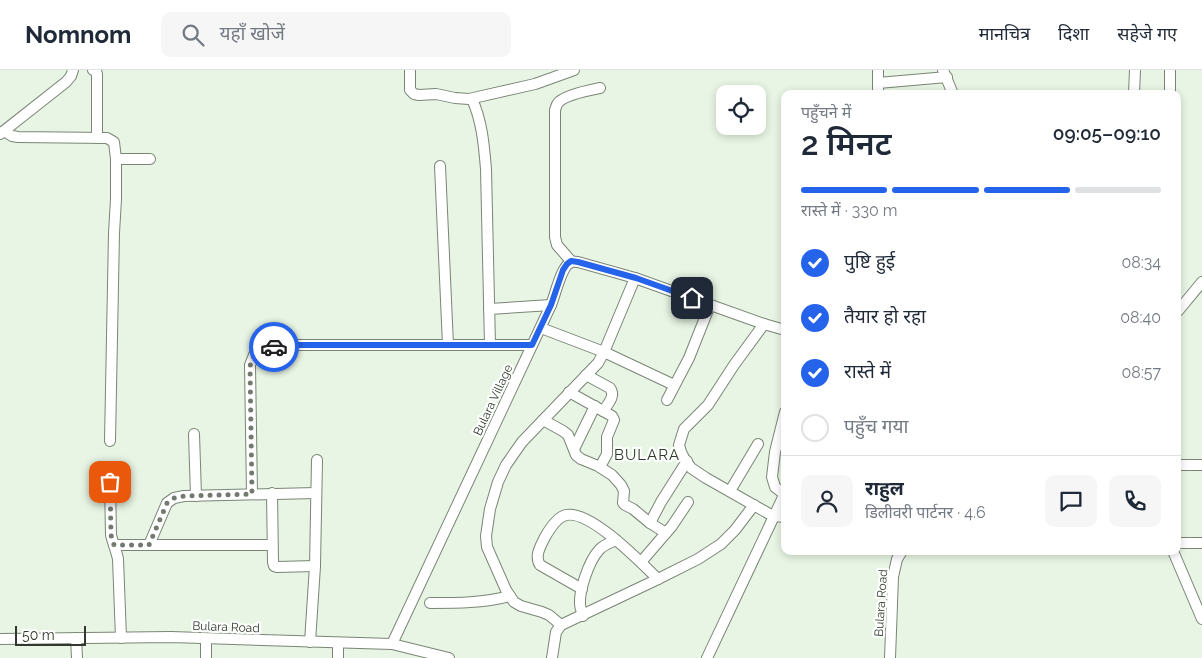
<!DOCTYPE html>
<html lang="hi">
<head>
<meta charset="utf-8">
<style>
	body { margin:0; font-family:Raleway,"Noto Sans Devanagari",sans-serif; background:#f6f6f7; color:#1f2937; height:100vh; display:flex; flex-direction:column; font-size:19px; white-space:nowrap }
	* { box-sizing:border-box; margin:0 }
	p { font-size:16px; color:#747a83 }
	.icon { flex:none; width:28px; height:28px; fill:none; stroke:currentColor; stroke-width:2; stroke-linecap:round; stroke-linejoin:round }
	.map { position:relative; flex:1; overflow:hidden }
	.details { position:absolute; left:781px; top:20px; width:400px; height:465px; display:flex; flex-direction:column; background:#fff; border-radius:10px; box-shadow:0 2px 8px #0003 }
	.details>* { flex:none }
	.fabs { position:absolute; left:716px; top:15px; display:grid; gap:10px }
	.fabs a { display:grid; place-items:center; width:50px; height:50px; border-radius:10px; background:#fff; box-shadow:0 2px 8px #0003; font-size:25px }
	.scale { position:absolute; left:15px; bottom:12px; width:71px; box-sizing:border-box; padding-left:5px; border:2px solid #323730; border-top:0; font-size:14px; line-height:18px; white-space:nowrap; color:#323730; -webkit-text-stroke:4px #fcfffb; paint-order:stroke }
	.pin { position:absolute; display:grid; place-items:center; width:42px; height:42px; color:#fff; margin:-21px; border-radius:10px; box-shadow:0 2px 8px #0006 }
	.courier { position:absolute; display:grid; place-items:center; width:50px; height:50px; margin:-25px; border:4px solid #2563eb; border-radius:50%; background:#fff; color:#222; box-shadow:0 1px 6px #0007 }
	.headline em { font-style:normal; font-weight:600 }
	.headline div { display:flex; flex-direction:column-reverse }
	.headline { display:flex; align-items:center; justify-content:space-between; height:85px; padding:0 20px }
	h1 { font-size:32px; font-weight:600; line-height:38px }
	.bar { display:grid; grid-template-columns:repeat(4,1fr); gap:8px 5px; align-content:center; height:60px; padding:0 20px }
	.bar i { height:6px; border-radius:4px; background:#e0e1e3 }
	.bar .selected { background:#2563eb }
	.bar p { grid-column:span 4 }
	.line { display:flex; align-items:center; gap:12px; padding:0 20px; border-top:1px solid #e0e1e3 }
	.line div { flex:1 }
	.round { display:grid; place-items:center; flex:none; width:52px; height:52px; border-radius:10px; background:#f6f6f7 }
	ol { padding:0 20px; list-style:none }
	li { display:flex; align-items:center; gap:15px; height:55px }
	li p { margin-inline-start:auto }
	li .icon { padding:5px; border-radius:50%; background:#2563eb; color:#fff; stroke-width:4 }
	li:last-child { color:#747a83 }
	li i { width:28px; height:28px; border:2px solid #e0e1e3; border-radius:50% }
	header { display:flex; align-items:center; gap:30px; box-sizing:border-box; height:70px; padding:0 25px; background:#fff; border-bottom:1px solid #e0e1e3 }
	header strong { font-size:24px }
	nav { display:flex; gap:28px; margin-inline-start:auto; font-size:18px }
	.search { width:350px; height:45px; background:#f6f6f7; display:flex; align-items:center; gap:12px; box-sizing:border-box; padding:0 18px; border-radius:10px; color:#747a83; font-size:19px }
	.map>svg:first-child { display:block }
</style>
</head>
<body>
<header>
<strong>Nomnom</strong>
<div class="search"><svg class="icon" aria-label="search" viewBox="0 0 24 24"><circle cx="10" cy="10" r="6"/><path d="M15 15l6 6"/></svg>यहाँ खोजें</div>
<nav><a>मानचित्र</a><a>दिशा</a><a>सहेजे गए</a></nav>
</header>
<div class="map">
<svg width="1202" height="588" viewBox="0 0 1202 588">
	<rect width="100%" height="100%" fill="#e8f5e4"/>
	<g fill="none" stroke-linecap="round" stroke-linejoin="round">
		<g stroke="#7a8576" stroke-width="12">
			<g id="minor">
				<path d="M93,0L96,1L97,4V68"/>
				<path d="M410,0V20L414,24L419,25L436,24L455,28L469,29L535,14L574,0"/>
				<path d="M878,0V24"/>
				<path d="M943,0L953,24"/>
				<path d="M1170,0V24"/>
				<path d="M878,13L947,7"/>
				<path d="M1134,24L1135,0"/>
				<path d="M472,29C482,51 484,75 486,99L490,275"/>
				<path d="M4,61L12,66L18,67L107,68L114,72L116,89H150"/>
				<path d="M0,64L66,12L71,6L73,0"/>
				<path d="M440,96L448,275"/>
				<path d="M571,191L557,175L555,167V40C556,38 556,35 558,33C564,25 590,20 600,18"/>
				<path d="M489,239L551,235"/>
				<path d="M1178,241L1202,212"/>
				<path d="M764,254L734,295L708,335L684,359L679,375L681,382L684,388L691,398L706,408L773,446L785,447"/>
				<path d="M541,258L604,282L674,315"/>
				<path d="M586,305L610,318C616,326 608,334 603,341"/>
				<path d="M569,322L612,346L614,350L607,367V384L600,397"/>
				<path d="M667,330L689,288L710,235"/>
				<path d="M543,350L563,361L568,365L576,385L581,389L598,396L612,405L621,415L624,421L623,433L625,435L633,439L650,453L666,463"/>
				<path d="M194,364L196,426"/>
				<path d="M110,371L114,163L116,129V89"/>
				<path d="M574,379L595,336"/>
				<path d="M1178,395H1202"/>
				<path d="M110,412L111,465C113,473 116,480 118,489L121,568"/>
				<path d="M730,421L758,374"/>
				<path d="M272,423L273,492L274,496L277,497L315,496"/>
				<path d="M252,424L250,295L254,285L264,279L289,275H532"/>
				<path d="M784,424L775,417L772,407L775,382L785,342"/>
				<path d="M650,453L661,432L687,391"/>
				<path d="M1178,473H1202"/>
				<path d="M114,475H272"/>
				<path d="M149,475L167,433L174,428L184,426L316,423"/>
				<path d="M1173,481L1202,549"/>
				<path d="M641,492L672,456L688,432"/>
				<path d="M582,519L540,495C534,486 541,475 545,467C549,460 557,447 566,445C591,440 641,493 658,509"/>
				<path d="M430,533C458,533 483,533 510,526"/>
				<path d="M583,546C582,542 580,538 580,534C579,520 589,491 599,480C603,475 610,473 616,470"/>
				<path d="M561,555L549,545L542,542L521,536L514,532L506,520L487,477L486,466L490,439L498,412L506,395L522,372L598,293L604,282L635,208"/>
				<path d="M76,568L77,588"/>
				<path d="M0,569L171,567L392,574L449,588"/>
				<path d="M206,569V588"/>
				<path d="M310,572L315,496L317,390"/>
				<path d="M338,573V588"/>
				<path d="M392,574L551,235C555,226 561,197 570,193C572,191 574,192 578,192L635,208L764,254L785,260"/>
				<path d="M552,588L556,562L561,555L656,510L698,489L721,474L735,460L754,435"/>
				<path d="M707,588L785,423"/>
				<path d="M890,588L893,507L897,489L902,481"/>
			</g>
		</g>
		<use href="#minor" stroke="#fff" stroke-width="10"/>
	</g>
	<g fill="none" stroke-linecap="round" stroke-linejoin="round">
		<path stroke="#727a6f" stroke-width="5" stroke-dasharray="0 9" d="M110,412L111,465L114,475H149L167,433L174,428L184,426L252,424L250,296L254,285L264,279L274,277"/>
		<path stroke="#2563eb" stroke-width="6" d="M274,277L289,275H532L551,235L563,200L567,194L571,191L578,192L636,208L692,228"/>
	</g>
	<g text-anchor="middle" stroke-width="4.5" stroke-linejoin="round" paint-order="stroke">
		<g font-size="12" fill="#323730" stroke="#fcfffb">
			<text transform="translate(493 330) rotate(-65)" y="4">Bulara Village</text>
			<text transform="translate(881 533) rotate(-86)" y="4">Bulara Road</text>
			<text transform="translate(226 557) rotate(2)" y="4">Bulara Road</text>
		</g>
		<g font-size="15" letter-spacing="1" fill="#2f392c" stroke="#fcfffb">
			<text x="647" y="390">BULARA</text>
		</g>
	</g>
</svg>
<div class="fabs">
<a><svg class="icon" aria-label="locate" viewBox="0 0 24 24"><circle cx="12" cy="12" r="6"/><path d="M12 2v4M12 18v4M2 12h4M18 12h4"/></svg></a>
</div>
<div class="scale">50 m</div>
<div class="pin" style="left:110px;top:412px;background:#ea580c"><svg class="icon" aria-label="bag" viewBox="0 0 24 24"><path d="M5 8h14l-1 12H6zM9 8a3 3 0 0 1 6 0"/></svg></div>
<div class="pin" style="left:692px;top:228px;background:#1f2937"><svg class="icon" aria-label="home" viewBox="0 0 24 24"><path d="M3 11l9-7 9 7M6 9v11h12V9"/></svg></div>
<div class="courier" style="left:274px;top:277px"><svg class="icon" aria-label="car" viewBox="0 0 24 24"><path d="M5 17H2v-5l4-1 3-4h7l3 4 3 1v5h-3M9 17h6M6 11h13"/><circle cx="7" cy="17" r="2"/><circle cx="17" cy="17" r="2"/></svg></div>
<section class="details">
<div class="headline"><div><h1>2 मिनट</h1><p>पहुँचने में</p></div><em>09:05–09:10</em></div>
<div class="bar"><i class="selected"></i><i class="selected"></i><i class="selected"></i><i></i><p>रास्ते में · 330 m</p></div>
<ol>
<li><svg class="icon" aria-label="check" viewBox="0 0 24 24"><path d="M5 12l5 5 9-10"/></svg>पुष्टि हुई<p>08:34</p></li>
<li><svg class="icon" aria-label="check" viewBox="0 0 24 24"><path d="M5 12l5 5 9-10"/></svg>तैयार हो रहा<p>08:40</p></li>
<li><svg class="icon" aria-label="check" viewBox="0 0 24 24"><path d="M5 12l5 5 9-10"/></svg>रास्ते में<p>08:57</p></li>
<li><i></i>पहुँच गया</li>
</ol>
<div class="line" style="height:90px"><a class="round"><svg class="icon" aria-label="person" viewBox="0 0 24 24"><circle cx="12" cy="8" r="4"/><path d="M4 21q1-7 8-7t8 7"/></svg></a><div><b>राहुल</b><p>डिलीवरी पार्टनर · 4.6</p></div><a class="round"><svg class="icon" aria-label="chat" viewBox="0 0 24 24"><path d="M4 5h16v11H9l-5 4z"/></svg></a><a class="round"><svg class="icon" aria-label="phone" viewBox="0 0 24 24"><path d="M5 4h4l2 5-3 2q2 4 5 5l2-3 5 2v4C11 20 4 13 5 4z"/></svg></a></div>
</section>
</div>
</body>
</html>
